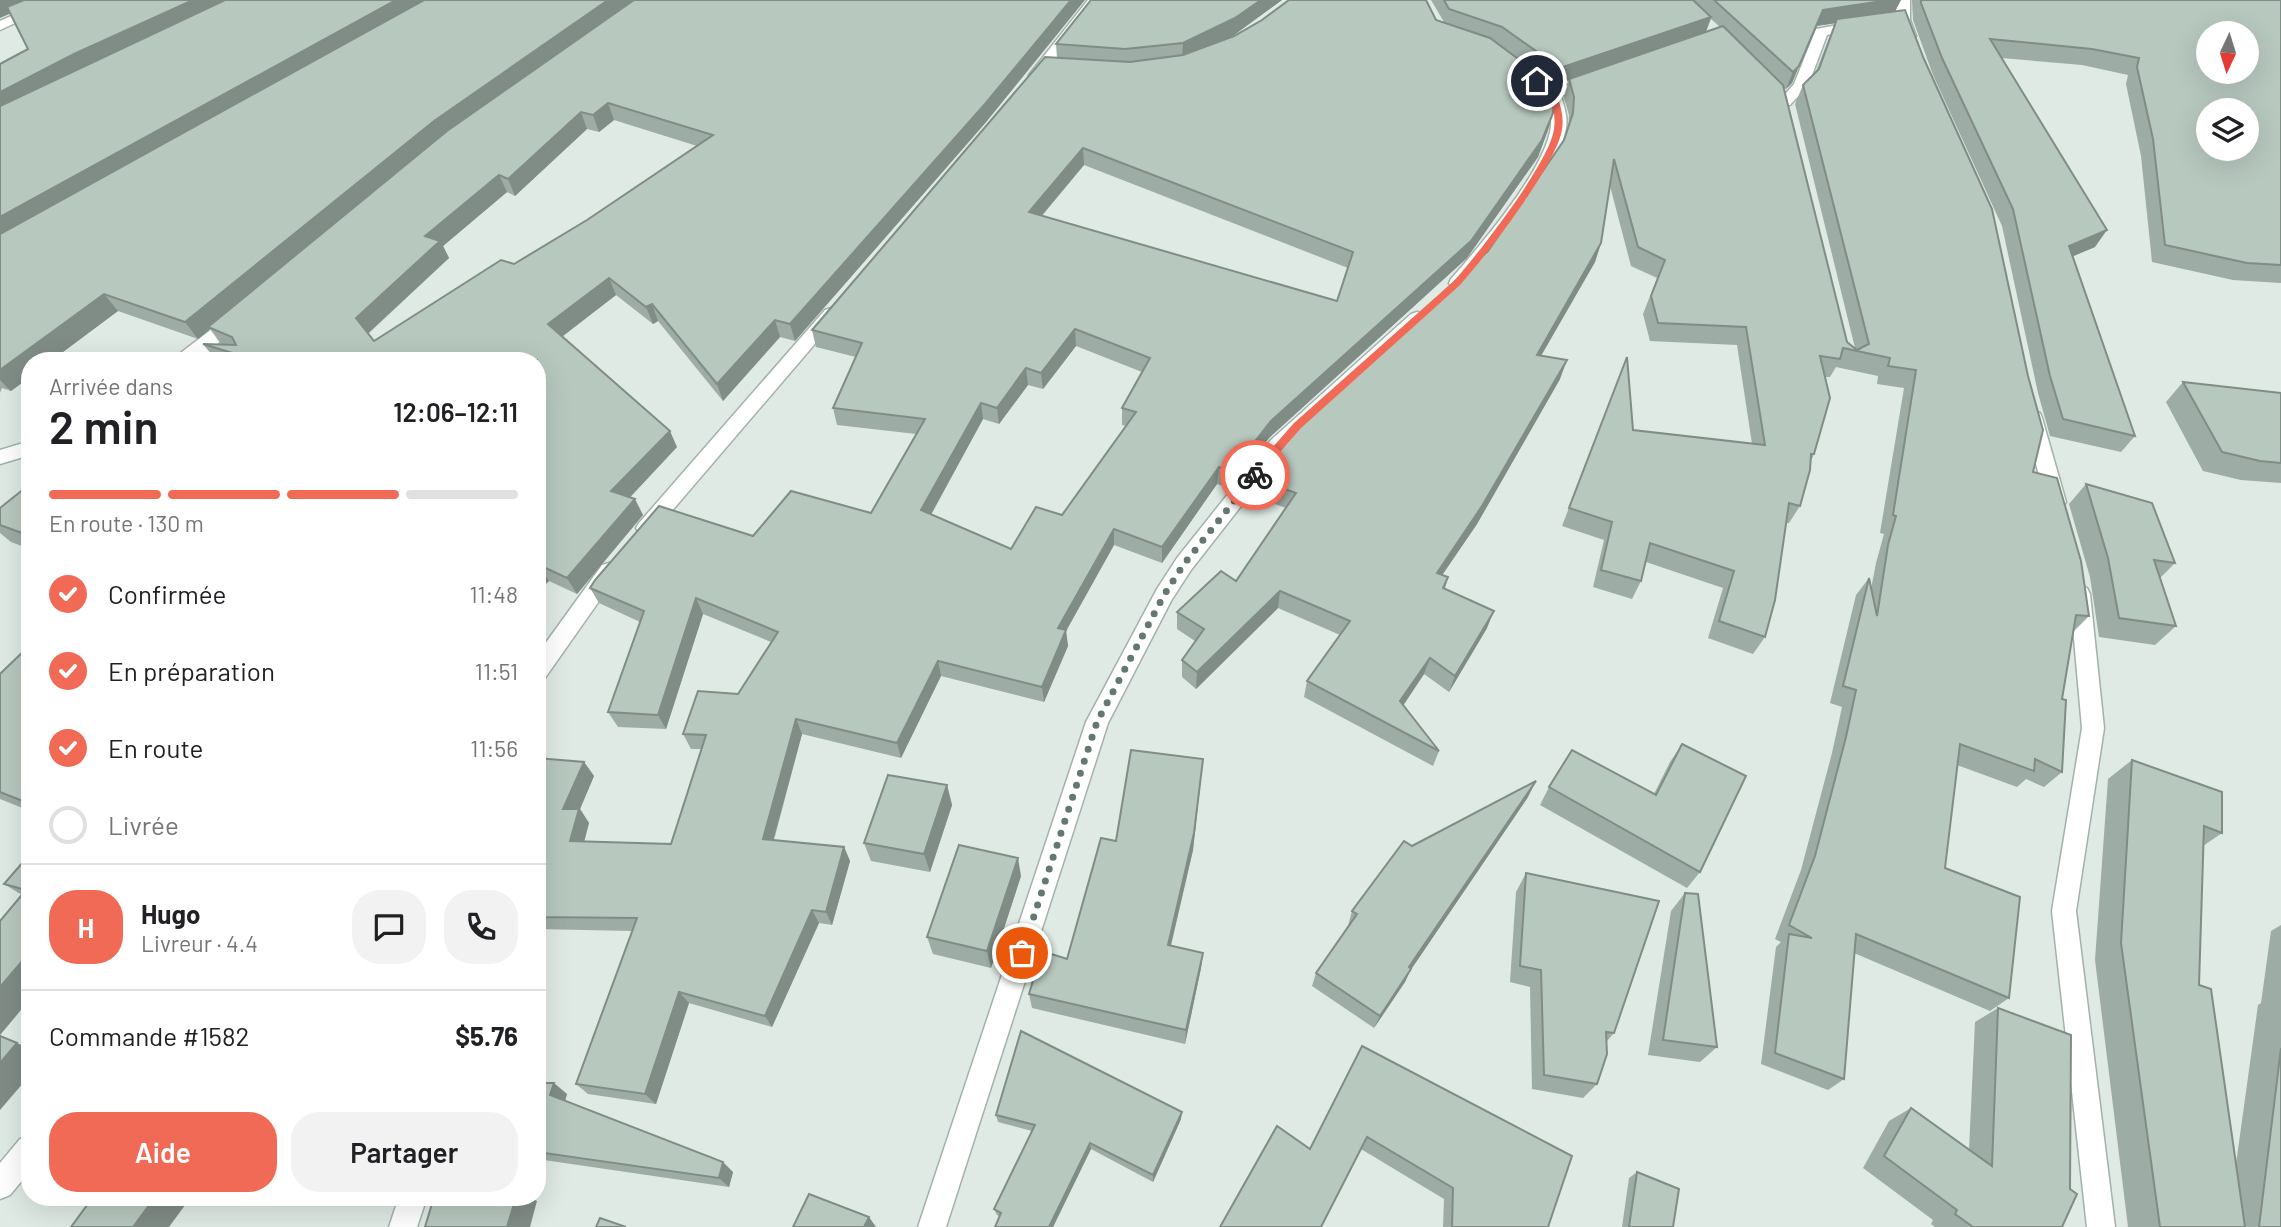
<!DOCTYPE html>
<html lang="fr">
<head>
<meta charset="utf-8">
<style>
	body { margin:0; font-family:Barlow,sans-serif; background:#f2f2f2; color:#202124; height:100vh; display:flex; flex-direction:column; font-size:26px; white-space:nowrap }
	* { box-sizing:border-box; margin:0 }
	p { font-size:23px; color:#757577 }
	.icon { flex:none; width:38px; height:38px; fill:none; stroke:currentColor; stroke-width:2; stroke-linecap:round; stroke-linejoin:round }
	.map { position:relative; flex:1; overflow:hidden }
	.drawer { position:absolute; left:21px; top:352px; width:525px; height:854px; display:flex; flex-direction:column; background:#fff; border-radius:28px; box-shadow:0 7px 28px #0002 }
	.drawer>* { flex:none }
	.needle { width:46px; rotate:184deg }
	.fabs { position:absolute; left:2196px; top:21px; display:grid; gap:14px }
	.fabs a { display:grid; place-items:center; width:63px; height:63px; border-radius:50%; background:#fff; box-shadow:0 7px 28px #0002; font-size:35px }
	.pin { position:absolute; display:grid; place-items:center; width:60px; height:60px; color:#fff; margin:-30px; border:4px solid #fff; border-radius:50%; box-shadow:0 2px 7px #0007 }
	.courier { position:absolute; display:grid; place-items:center; width:70px; height:70px; margin:-35px; border:5px solid #f16a56; border-radius:50%; background:#fff; color:#222; box-shadow:0 2px 9px #0007 }
	.overview em { font-style:normal; font-weight:600 }
	.overview div { display:flex; flex-direction:column-reverse }
	.overview { display:flex; align-items:center; justify-content:space-between; height:119px; padding:0 28px }
	h1 { font-size:46px; font-weight:600; line-height:52px }
	.bar { display:grid; grid-template-columns:repeat(4,1fr); gap:10px 7px; align-content:center; height:84px; padding:0 28px }
	.bar i { height:9px; border-radius:5px; background:#e0e0e0 }
	.bar .current { background:#f16a56 }
	.bar p { grid-column:span 4 }
	.line { display:flex; align-items:center; gap:18px; padding:0 28px; border-top:2px solid #e0e0e0 }
	.line div { flex:1 }
	.round { display:grid; place-items:center; flex:none; width:74px; height:74px; border-radius:28px; background:#f2f2f2 }
	ol { padding:0 28px; list-style:none }
	li { display:flex; align-items:center; gap:21px; height:77px }
	li p { margin-inline-start:auto }
	li .icon { padding:7px; border-radius:50%; background:#f16a56; color:#fff; stroke-width:4 }
	li:last-child { color:#757577 }
	li i { width:38px; height:38px; border:4px solid #e0e0e0; border-radius:50% }
	.button { display:flex; gap:14px; margin-top:auto; padding:14px 28px }
	.button a { flex:1; height:80px; border-radius:28px; background:#f16a56; color:#fff; font-size:28px; font-weight:600; line-height:80px; text-align:center }
	.button a+a { background:#f2f2f2; color:#202124 }
	.map>svg:first-child { display:block }
</style>
</head>
<body>
<div class="map">
<svg width="2281" height="1227" viewBox="0 0 2281 1227">
	<rect width="100%" height="100%" fill="#dfeae4"/>
	<g fill="none" stroke-linecap="round" stroke-linejoin="round">
		<g stroke="#a2b2aa" stroke-width="3">
			<g id="street">
				<path d="M47,0H65L0,30V21Z"/>
				<path d="M1088,0H1102L1039,81H1029V75Z"/>
				<path d="M1896,0H1910V20L1916,36L1914,39H1904C1897,26 1896,15 1896,0Z"/>
				<path d="M1859,21L1866,25L1864,28L1827,35L1808,86L1790,105H1780L1778,102L1794,84L1816,29Z"/>
				<path d="M1593,75L1600,79L1598,82L1561,96C1564,106 1568,117 1566,128C1559,173 1493,251 1463,287H1451L1449,283L1451,279C1479,247 1547,168 1551,126C1552,115 1548,104 1546,94Z"/>
				<path d="M831,308L837,310L840,314L837,318L653,533L646,536L639,533L636,528L639,523L825,310Z"/>
				<path d="M1417,312L1423,314L1426,318L1423,322L1285,450L1191,570L1171,601L1108,723L946,1227H918L1086,722L1157,589L1177,558L1271,440L1411,314Z"/>
				<path d="M236,313L245,319L216,345L244,356L247,360H222L205,354L194,360H173C176,355 221,323 230,315Z"/>
				<path d="M2033,411L2040,413L2042,418L2066,502L2063,507L2056,509L2049,507L2046,502L2024,418L2026,413Z"/>
				<path d="M30,441V455L0,464V450Z"/>
				<path d="M609,563L616,565L619,571L616,577L545,678L537,681V655L602,565Z"/>
				<path d="M2080,586L2087,588L2090,594L2104,728L2076,911L2115,1227H2087L2052,911L2082,728L2070,594L2073,588Z"/>
				<path d="M30,1135V1171L10,1195L0,1199V1163L20,1139Z"/>
				<path d="M399,1197H427L417,1227H389Z"/>
			</g>
		</g>
		<use href="#street" fill="#fff" fill-rule="evenodd"/>
	</g>
	<g fill="#9daca4" fill-rule="evenodd">
		<path d="M0,0L987,121L795,341L780,337L723,401L658,321L653,324L616,295L562,337L677,447L630,497L643,515L577,594L549,581L537,592V360H216L203,344H221L210,329L198,339L118,311L11,391L2,388L0,393V64L28,49L10,14ZM614,120L697,146L587,220L514,264L374,341L368,334L449,258L443,246L507,192L515,196L587,129L599,132Z"/>
		<path d="M1091,0H1282L1234,35L1222,40L1436,20L1444,22L1431,0H1901L1895,11L2033,472L2089,616L2074,631L2062,699V772L2044,787L2026,779L2017,787L1957,765L1945,868L2009,998L1990,1011L1854,953L1844,1079L1828,1090L1761,1064L1776,947L1781,942L1775,939L1801,870L1832,753L1842,707L1830,703L1856,595L1869,578L1871,589L1876,563L1884,534L1880,533L1904,388L1877,384L1878,376L1836,367L1830,377H1825L1814,454L1811,461L1800,506L1789,523H1786L1765,637L1753,654L1708,638L1723,588L1646,562L1641,581L1632,599L1593,587L1604,540L1562,526L1627,357L1633,430L1752,444L1737,345L1650,341L1643,314L1657,278L1631,266L1610,186L1601,243L1595,262L1541,356L1560,379L1477,524L1442,575L1448,577L1445,589L1487,628L1449,692L1424,674L1403,705L1439,751L1433,766L1304,697L1307,681L1340,635L1278,608L1196,689L1182,677V660L1195,641L1177,629V612L1236,581L1286,508L1252,496L1254,478L1488,251L1564,140L1568,129L1569,115L1564,98L1569,80L1555,85L1498,44L1553,113L1548,130L1538,157L1467,258L1269,438L1229,488L1217,484L1162,563L1114,545L1066,631L1068,646L1044,702L941,676L901,758L802,734L774,840L844,847L850,861L832,925L819,923L772,1027L689,1003L656,1104L588,1094L576,1084L632,931L537,929V758L584,762L594,776L580,809L589,823L584,841L671,844L702,749H691L683,734L738,694L771,642L703,614L666,729L618,727L608,712L640,622L599,603L590,588L753,536L871,513L916,434L837,425L833,408L856,357L816,347L812,330L1057,58L1056,44ZM1711,19L1720,27L1706,32ZM1835,23L1816,71L1803,85L1795,104L1855,348L1847,342L1784,88L1786,89L1792,83L1816,26ZM1084,165L1348,268L1337,301L1042,216ZM1076,346L1142,372L1122,408V425L1126,426L1062,515L1011,549L931,515L983,419L999,424L1028,385L1043,389Z"/>
		<path d="M1912,0H2281V283L2233,280L2152,262L2141,156L2126,84L2128,75L2082,65L2001,58L2095,247L2073,256L2135,436L2121,452L2050,436L2038,393L2002,226L1933,75L1913,20Z"/>
		<path d="M2183,382L2280,393L2281,392V483L2241,480L2203,471L2166,402Z"/>
		<path d="M30,484V549L11,542L0,533V508Z"/>
		<path d="M2086,484L2175,563L2160,578L2176,626L2155,645L2099,637L2090,577L2069,504Z"/>
		<path d="M30,645V811L0,799V674Z"/>
		<path d="M1682,744L1700,872L1687,888L1540,805L1549,787L1654,794L1670,762Z"/>
		<path d="M1203,759L1193,850L1171,946L1203,953L1201,968L1185,1044L1032,1008L1029,994L1067,959Z"/>
		<path d="M2132,760L2222,833L2203,846L2199,985L2236,1164L2258,1005L2261,1003L2271,931L2281,925V1227H2128L2095,960L2108,779Z"/>
		<path d="M947,785L952,805L930,872L871,861L864,843Z"/>
		<path d="M1528,797L1410,971L1405,982L1374,1028L1312,986L1316,973L1348,926L1352,911L1412,846Z"/>
		<path d="M30,854V999L0,1035V921L22,895L4,884Z"/>
		<path d="M1526,873L1614,1033L1607,1041L1597,1084L1583,1098L1532,1089L1530,987L1510,982L1516,892Z"/>
		<path d="M1021,876L991,968L933,954L927,937Z"/>
		<path d="M1685,893L1717,1047L1700,1062L1648,1055L1671,911Z"/>
		<path d="M1998,1008L2062,1227H1935L1931,1224L1933,1220L1863,1168L1889,1121L1911,1108L1969,1150L1975,1022Z"/>
		<path d="M1362,1046L1548,1227H1443L1444,1199L1361,1149H1310Z"/>
		<path d="M537,1083L567,1094L565,1100L733,1172L729,1187L537,1159Z"/>
		<path d="M996,1115L1181,1119L1153,1182L1091,1149L1053,1227H995L1000,1217L997,1215L994,1209L1032,1131L998,1122Z"/>
		<path d="M1637,1172L1673,1227H1622L1629,1178Z"/>
	</g>
	<g fill="#808c86">
		<path d="M0,0H41L0,18Z"/>
		<path d="M193,0H239L0,116V92L74,54Z"/>
		<path d="M396,0H434L0,242V217Z"/>
		<path d="M608,0H637L208,327L210,329L198,339L185,322L434,121Z"/>
		<path d="M1071,0H1085L987,121L795,341L790,324Z"/>
		<path d="M1261,0H1282L1234,35L1182,59L1183,43Z"/>
		<path d="M1889,0H1901L1893,15L1816,26L1823,10Z"/>
		<path d="M1711,17L1705,34L1555,85L1560,68Z"/>
		<path d="M1799,66L1792,83L1786,89L1793,72Z"/>
		<path d="M608,103L614,120L599,132L593,115Z"/>
		<path d="M581,112L587,129L515,196L508,179Z"/>
		<path d="M1553,113L1548,130L1538,157L1467,258L1269,438L1229,488L1231,472L1271,421Z"/>
		<path d="M1083,148L1084,165L1030,229L1029,212Z"/>
		<path d="M499,175L507,192L443,246L449,258L366,335L356,318L425,236Z"/>
		<path d="M2107,230L2095,247L2057,263L2069,246Z"/>
		<path d="M1601,243L1595,262L1531,373L1537,355Z"/>
		<path d="M609,278L616,295L556,341L548,324Z"/>
		<path d="M104,294L118,311L52,360H30V377L11,391L0,380V370Z"/>
		<path d="M652,304L658,321L653,324L646,307Z"/>
		<path d="M775,320L780,337L723,401L717,384Z"/>
		<path d="M1075,329L1076,346L1043,389L1041,373Z"/>
		<path d="M1567,360L1560,379L1477,524L1432,590L1437,573Z"/>
		<path d="M1026,368L1028,385L999,424L997,408Z"/>
		<path d="M981,403L983,419L924,527L921,510Z"/>
		<path d="M670,431L677,447L620,508L611,491Z"/>
		<path d="M1219,467L1217,484L1162,563V547Z"/>
		<path d="M635,499L643,515L577,594L567,578Z"/>
		<path d="M1114,529V545L1066,631L1068,646L1044,702L1042,687L1058,628Z"/>
		<path d="M539,565L549,581L537,592V567Z"/>
		<path d="M1280,591L1278,608L1196,689L1197,672Z"/>
		<path d="M696,598L703,614L666,729L658,715Z"/>
		<path d="M1494,611L1487,628L1449,692L1455,676Z"/>
		<path d="M1430,658L1424,674L1395,718L1400,701Z"/>
		<path d="M938,661L941,676L901,758L897,743Z"/>
		<path d="M796,719L802,734L770,852L763,839Z"/>
		<path d="M1203,759L1193,850L1167,961L1168,945Z"/>
		<path d="M584,762L594,776L580,809L589,823L581,854L570,841L563,809Z"/>
		<path d="M1536,781L1528,797L1410,971L1405,982L1374,1028L1380,1016L1409,967Z"/>
		<path d="M947,785L952,805L930,872L924,854Z"/>
		<path d="M844,847L850,861L832,925L826,912Z"/>
		<path d="M1018,858L1021,876L991,968L987,951Z"/>
		<path d="M812,910L819,923L772,1027L765,1016Z"/>
		<path d="M30,952V999L0,1035V987Z"/>
		<path d="M1203,953L1201,968L1185,1044L1186,1030Z"/>
		<path d="M679,992L689,1003L656,1104L645,1094Z"/>
		<path d="M17,1043L30,1049V1075L0,1110V1063Z"/>
		<path d="M554,1083L567,1094L564,1105L550,1095Z"/>
		<path d="M1182,1112L1181,1119L1153,1182V1175Z"/>
		<path d="M1090,1143L1091,1149L1053,1227H1049Z"/>
		<path d="M723,1162L733,1172L729,1187L719,1178Z"/>
		<path d="M155,1197H191L169,1227H133Z"/>
		<path d="M516,1197H529L537,1201L530,1227H507Z"/>
		<path d="M869,1217L876,1227H864Z"/>
	</g>
	<g fill="#b7c8bf" stroke="#808c86" stroke-width="2" fill-rule="evenodd">
		<path d="M24,0H193L74,54L0,92V64L28,49L7,7Z"/>
		<path d="M225,0H396L0,217V106Z"/>
		<path d="M424,0H608L434,121L185,322L104,294L0,370V234Z"/>
		<path d="M634,0H1071L985,104L790,324L775,320L717,384L652,304L646,307L609,278L548,324L670,431L611,491L635,499L567,578L539,565L537,567V360H255L203,344L236,345L232,337L208,327L447,131ZM608,103L713,135L587,220L514,264L501,260L374,341L356,318L440,241L425,236L499,175L508,179L581,112L593,115Z"/>
		<path d="M1091,0H1261L1235,18L1183,43L1125,49L1056,44Z"/>
		<path d="M1289,0H1426L1436,20L1490,38L1548,81L1554,99L1553,113L1542,140L1471,241L1271,421L1231,472L1219,467L1162,547L1114,529L1058,628L1066,630L1042,687L938,661L897,743L796,719L763,839L844,847L826,912L812,910L765,1016L679,992L645,1094L576,1084L637,918L537,917V758L584,762L563,809H579L570,841L671,844L706,735L683,734L698,691L738,694L778,632L696,598L658,715L608,712L644,611L590,588L595,580L659,506L753,536L791,491L871,513L925,419L833,408L862,343L812,330L1045,57L1130,62L1183,55L1234,36L1262,20ZM1083,148L1353,252L1337,301L1029,212ZM1075,329L1150,358L1122,408L1136,412L1062,515L1036,507L1011,549L921,510L981,403L997,408L1026,368L1041,373Z"/>
		<path d="M1444,0H1693L1711,17L1560,68L1502,27L1449,9Z"/>
		<path d="M1714,0H1889L1823,10L1799,66L1793,72Z"/>
		<path d="M1921,0H2281V265L2247,263L2165,245L2153,139L2137,67L2139,58L2092,49L1990,39L2107,230L2069,246L2135,436L2063,419L2050,376L2013,209L1942,58L1921,3ZM2208,33H2247V72H2208ZM2208,110H2247V149H2208Z"/>
		<path d="M1905,10L1924,59L1992,209L2028,376L2043,430L2033,472L2057,478L2081,561L2089,616L2076,615L2062,699L2066,700L2062,772L2035,759L2034,771L1960,744L1945,868L2020,897L2009,998L1856,934L1844,1079L1775,1053L1789,934L1812,938L1789,925L1815,856L1846,737L1856,690L1843,686L1869,578L1877,616L1888,545L1896,516L1893,515L1916,370L1888,366L1890,358L1843,348L1840,359L1820,356L1830,398L1814,454H1811L1810,470L1800,506L1789,503L1775,600L1765,637L1719,621L1734,571L1650,543L1641,581L1601,570L1612,522L1569,508L1627,357L1633,430L1765,445L1746,327L1658,323L1651,296L1665,260L1638,247L1614,159L1601,243L1537,355L1567,360L1482,506L1437,573L1448,577L1443,588L1494,611L1455,676L1430,658L1400,701L1439,751L1307,681L1350,621L1280,591L1197,672L1182,660L1204,629L1177,612L1221,571L1236,581L1296,493L1254,478L1289,434L1488,251L1564,140L1573,113L1574,97L1569,79L1723,26L1783,85L1847,342L1857,350L1869,344L1803,85L1819,69L1837,19Z"/>
		<path d="M2183,382L2281,393V463L2260,461L2222,452Z"/>
		<path d="M30,484V536L0,525V508Z"/>
		<path d="M2086,484L2152,503L2175,563L2154,560L2176,626L2119,618L2108,558Z"/>
		<path d="M30,645V804L0,792V674Z"/>
		<path d="M1682,744L1746,776L1700,872L1549,787L1572,750L1656,795Z"/>
		<path d="M1131,750L1203,759L1194,833L1168,945L1203,953L1186,1030L1029,994L1042,951L1067,959L1101,838L1116,841Z"/>
		<path d="M2132,760L2222,792V833L2204,826L2199,985L2211,989L2245,1227H2160L2121,943Z"/>
		<path d="M888,775L947,785L924,854L864,843Z"/>
		<path d="M1536,781L1409,967L1411,969L1380,1016L1316,973L1357,914L1352,911L1404,841L1412,846Z"/>
		<path d="M959,845L1018,858L987,951L927,937Z"/>
		<path d="M30,854V952L0,987V921L26,890L4,884Z"/>
		<path d="M1526,873L1659,901L1614,1033L1606,1032L1607,1054L1597,1084L1544,1075L1541,970L1520,966Z"/>
		<path d="M1685,893L1698,894L1717,1047L1663,1040Z"/>
		<path d="M1998,1008L2071,1035L2070,1189L2077,1194L2062,1227H1973L1955,1214L1957,1210L1884,1156L1911,1108L1992,1166Z"/>
		<path d="M1021,1031L1182,1112L1153,1175L1090,1143L1049,1227H995L1001,1213L994,1209L1035,1125L996,1115Z"/>
		<path d="M0,1036L17,1043L0,1063Z"/>
		<path d="M1362,1046L1572,1156L1548,1227H1452L1453,1188L1367,1137L1321,1227H1220L1277,1126L1310,1149Z"/>
		<path d="M2281,1048V1227H2259Z"/>
		<path d="M537,1083H554L550,1095L723,1162L719,1178L537,1152Z"/>
		<path d="M1637,1172L1679,1189L1673,1227H1629Z"/>
		<path d="M809,1194L869,1217L864,1227H793Z"/>
		<path d="M93,1197H155L133,1227H71Z"/>
		<path d="M434,1197H516L507,1227H425Z"/>
		<path d="M600,1218L626,1227H596Z"/>
	</g>
	<path fill="#f16a56" d="M1534,79C1543,79 1555,89 1558,98C1561,108 1564,118 1562,129C1558,163 1485,257 1460,285L1301,428L1258,477H1251V472L1294,423L1454,281C1478,254 1550,162 1554,129C1557,108 1549,95 1534,83Z"/>
	<g fill="none" stroke-linecap="round" stroke-linejoin="round">
		<path stroke="#63786f" stroke-width="7" stroke-dasharray="0 12.6" d="M1022,953L1097,722L1164,595L1184,564L1255,475"/>
	</g>
</svg>
<div class="fabs">
<a><svg class="needle" viewBox="-14 -14 28 28"><path d="M0-13l5 13h-10z" fill="#e53935"/><path d="M0 13l5-13h-10z" fill="#757577"/></svg></a>
<a><svg class="icon" aria-label="layers" viewBox="0 0 24 24"><path d="M12 4l9 5-9 5-9-5zM3 14l9 5 9-5"/></svg></a>
</div>
<div class="pin" style="left:1022px;top:953px;background:#ea580c"><svg class="icon" aria-label="bag" viewBox="0 0 24 24"><path d="M5 8h14l-1 12H6zM9 8a3 3 0 0 1 6 0"/></svg></div>
<div class="pin" style="left:1537px;top:81px;background:#1f2937"><svg class="icon" aria-label="home" viewBox="0 0 24 24"><path d="M3 11l9-7 9 7M6 9v11h12V9"/></svg></div>
<div class="courier" style="left:1255px;top:475px"><svg class="icon" aria-label="bike" viewBox="0 0 24 24"><circle cx="6" cy="16" r="4"/><circle cx="18" cy="16" r="4"/><path d="M6 16l4-8h5l3 8M10 8l3 8H6M13 5h3"/></svg></div>
<section class="drawer">
<div class="overview"><div><h1>2 min</h1><p>Arrivée dans</p></div><em>12:06–12:11</em></div>
<div class="bar"><i class="current"></i><i class="current"></i><i class="current"></i><i></i><p>En route · 130 m</p></div>
<ol>
<li><svg class="icon" aria-label="check" viewBox="0 0 24 24"><path d="M5 12l5 5 9-10"/></svg>Confirmée<p>11:48</p></li>
<li><svg class="icon" aria-label="check" viewBox="0 0 24 24"><path d="M5 12l5 5 9-10"/></svg>En préparation<p>11:51</p></li>
<li><svg class="icon" aria-label="check" viewBox="0 0 24 24"><path d="M5 12l5 5 9-10"/></svg>En route<p>11:56</p></li>
<li><i></i>Livrée</li>
</ol>
<div class="line" style="height:126px"><b class="round" style="background:#f16a56;color:#fff">H</b><div><b>Hugo</b><p>Livreur · 4.4</p></div><a class="round"><svg class="icon" aria-label="chat" viewBox="0 0 24 24"><path d="M4 5h16v11H9l-5 4z"/></svg></a><a class="round"><svg class="icon" aria-label="phone" viewBox="0 0 24 24"><path d="M5 4h4l2 5-3 2q2 4 5 5l2-3 5 2v4C11 20 4 13 5 4z"/></svg></a></div>
<div class="line" style="height:91px"><div>Commande #1582</div><b>$5.76</b></div>
<div class="button"><a>Aide</a><a>Partager</a></div>
</section>
</div>
</body>
</html>
